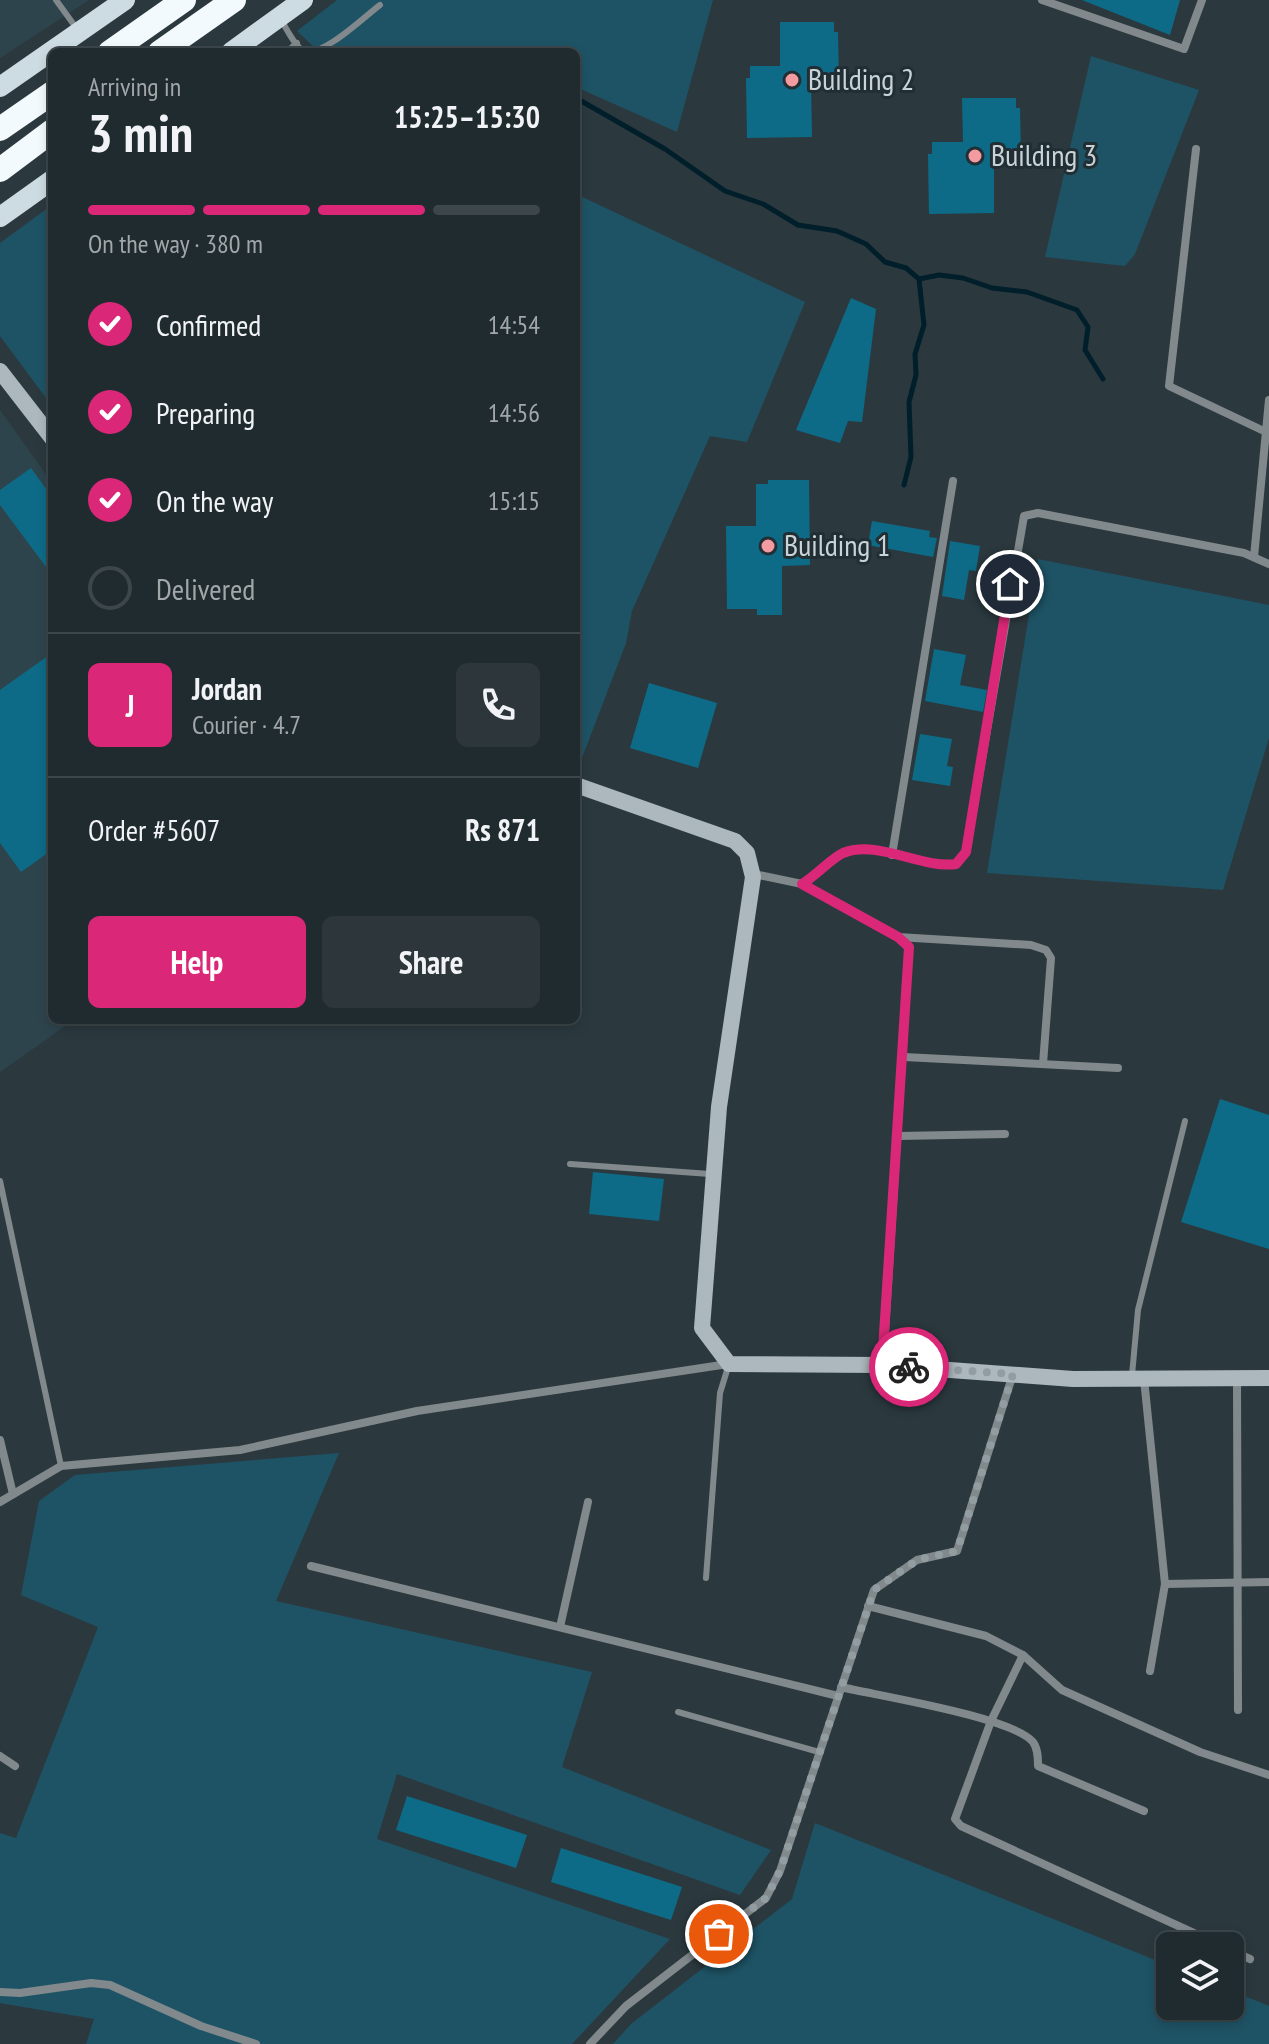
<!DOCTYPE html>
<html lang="en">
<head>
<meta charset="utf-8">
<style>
	body { margin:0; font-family:"PT Sans Narrow",sans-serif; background:#2d373b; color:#f1f3f6; height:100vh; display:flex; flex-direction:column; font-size:30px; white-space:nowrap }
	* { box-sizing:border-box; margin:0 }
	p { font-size:26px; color:#a2a7aa }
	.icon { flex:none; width:44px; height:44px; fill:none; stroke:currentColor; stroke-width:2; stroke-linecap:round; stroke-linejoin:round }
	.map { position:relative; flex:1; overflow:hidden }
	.sheet { position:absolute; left:48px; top:48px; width:532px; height:976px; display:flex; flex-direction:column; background:#202b2f; border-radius:12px; box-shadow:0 4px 12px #0003,0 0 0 2px #3d474b }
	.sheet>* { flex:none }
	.tools { position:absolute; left:1156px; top:1932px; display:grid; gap:16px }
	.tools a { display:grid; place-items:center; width:88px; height:88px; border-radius:12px; background:#202b2f; box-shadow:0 4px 12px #0003,0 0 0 2px #3d474b; font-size:40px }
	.pin { position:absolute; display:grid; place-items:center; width:68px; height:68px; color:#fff; margin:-34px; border:4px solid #fff; border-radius:50%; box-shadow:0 2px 8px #0007 }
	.courier { position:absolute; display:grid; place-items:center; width:80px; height:80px; margin:-40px; border:6px solid #db2777; border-radius:50%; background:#fff; color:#222; box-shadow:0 2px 10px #0007 }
	.overview em { font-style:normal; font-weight:700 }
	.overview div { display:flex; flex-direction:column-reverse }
	.overview { display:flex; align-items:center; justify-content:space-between; height:136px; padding:0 40px }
	h1 { font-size:52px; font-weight:700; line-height:60px }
	.bar { display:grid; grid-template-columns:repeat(4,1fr); gap:12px 8px; align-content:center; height:96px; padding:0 40px }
	.bar i { height:10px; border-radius:6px; background:#3d474b }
	.bar .current { background:#db2777 }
	.bar p { grid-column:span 4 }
	.line { display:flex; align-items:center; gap:20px; padding:0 40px; border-top:2px solid #3d474b }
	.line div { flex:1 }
	.round { display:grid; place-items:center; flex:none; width:84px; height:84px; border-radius:12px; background:#2d373b }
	ol { padding:0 40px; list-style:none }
	li { display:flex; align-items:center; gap:24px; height:88px }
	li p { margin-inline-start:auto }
	li .icon { padding:8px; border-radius:50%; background:#db2777; color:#fff; stroke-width:4 }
	li:last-child { color:#a2a7aa }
	li i { width:44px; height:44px; border:4px solid #3d474b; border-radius:50% }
	.button { display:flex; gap:16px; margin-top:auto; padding:16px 40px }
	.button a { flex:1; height:92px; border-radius:12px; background:#db2777; color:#fff; font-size:32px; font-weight:700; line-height:92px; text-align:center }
	.button a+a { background:#2d373b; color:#f1f3f6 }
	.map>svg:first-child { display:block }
</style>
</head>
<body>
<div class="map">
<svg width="1269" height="2044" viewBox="0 0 1269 2044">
	<rect width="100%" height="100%" fill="#2b393f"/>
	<g fill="#2e444d">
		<path d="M0,0H89L0,58Z"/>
		<path d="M0,410L52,483V1020H74L0,1072Z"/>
	</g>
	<g fill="#1e5365">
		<path d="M337,0H713L677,132L576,87V52H319L297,31Z"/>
		<path d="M1091,56L1199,90L1135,254L1125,266L1045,257Z"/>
		<path d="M576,194L805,302L747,442L710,436L632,611L626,643L580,763L576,762Z"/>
		<path d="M52,205V406L0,336V243Z"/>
		<path d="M1038,559L1269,605V738L1223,890L987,873Z"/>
		<path d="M339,1453L276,1601L592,1672L562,1767L771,1850L740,1895L397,1774L377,1839L670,1939L572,2044H86L94,2019L0,2003V1833L16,1838L98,1627L21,1595L39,1501L75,1475Z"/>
		<path d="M815,1823L1170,1966V2006H1230V1990L1269,2006V2044H613L631,2024L792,1899Z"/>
	</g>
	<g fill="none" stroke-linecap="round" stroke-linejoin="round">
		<g stroke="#001f2a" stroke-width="5">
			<path d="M576,98L665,149L725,191L763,204L798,225L837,231L866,244L885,262L906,268L919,279L924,325L915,354L916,375L909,402L911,457L904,485"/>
			<path d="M919,279L939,275L963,278L992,288L1027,292L1077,310L1088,327L1085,350L1103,379"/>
		</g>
	</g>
	<g fill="#0e6b87">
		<path d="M1082,0H1180L1170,35Z"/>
		<path d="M780,22H834V32H838L839,82H811L812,137L747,138L746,78H750V66H780Z"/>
		<path d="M962,98H1016V108H1020L1021,158H994V213L929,214L928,154H932V142H963Z"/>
		<path d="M851,298L876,309L862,422L848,421L840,443L796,430Z"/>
		<path d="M31,468L52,497V575L0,505V490Z"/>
		<path d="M768,480H809L810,565L782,566V615H757V609H727L726,526H756V484H768Z"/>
		<path d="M872,521L930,531L929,537L937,538L933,557L868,545Z"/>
		<path d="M950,541L980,546L976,571L969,570L964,600L942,596Z"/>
		<path d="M934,649L966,655L960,685L987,690L983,712L925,701Z"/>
		<path d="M52,653V850L21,872L0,843V690Z"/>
		<path d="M649,683L717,703L698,768L630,748Z"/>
		<path d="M920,734L952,739L947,766L953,767L950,786L912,780Z"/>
		<path d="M1220,1099L1269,1115V1249L1181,1222Z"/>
		<path d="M593,1172L664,1179L659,1221L589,1214Z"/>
		<path d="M407,1796L527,1835L516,1868L396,1830Z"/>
		<path d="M561,1848L682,1887L671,1920L551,1882Z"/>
	</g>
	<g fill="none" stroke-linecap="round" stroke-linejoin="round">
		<g stroke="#82898c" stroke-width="6">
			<path d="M56,0L77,29"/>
			<path d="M281,20C287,29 295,47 304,51C322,58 365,16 380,5"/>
			<path d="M286,52L297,43"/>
			<path d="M570,1164L710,1174"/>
			<path d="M0,1181L61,1466"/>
			<path d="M1132,1375L1138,1310L1185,1121"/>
			<path d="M706,1578L720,1393L729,1364"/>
			<path d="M678,1712L819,1752"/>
		</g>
		<g stroke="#82898c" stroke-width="8">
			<path d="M1042,0L1184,49L1202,0"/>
			<path d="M1196,149L1169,386L1266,432"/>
			<path d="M1254,557L1269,400"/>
			<path d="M892,855L953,481"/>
			<path d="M754,874L802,884C814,877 832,858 843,853C878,839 921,869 956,864L966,852L1024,516L1038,513L1244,553L1269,564"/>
			<path d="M802,884L898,937L909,947L883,1364"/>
			<path d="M898,937L1031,945L1046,950L1051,958L1043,1064"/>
			<path d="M904,1057L1118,1068"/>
			<path d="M898,1136L1005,1134"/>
			<path d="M1237,1378L1238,1710"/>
			<path d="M1144,1379L1165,1584L1150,1671"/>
			<path d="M0,1440L13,1494"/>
			<path d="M0,1502L61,1466L240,1450L417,1411L728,1364"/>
			<path d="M311,1566L838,1696"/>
			<path d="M1165,1584L1269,1582"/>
			<path d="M868,1606L986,1636L1023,1655L1062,1690L1200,1752L1269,1775"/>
			<path d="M560,1627L588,1502"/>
			<path d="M1023,1655L991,1721L955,1819L961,1826L1222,1946"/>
			<path d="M841,1687C879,1696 1012,1717 1033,1742C1038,1749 1038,1758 1038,1766L1144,1811"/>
			<path d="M0,1756L15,1766"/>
			<path d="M1230,1950L1250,1959"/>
			<path d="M0,1992L20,1993L91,1983L110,1985L201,2026L256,2044"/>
			<path d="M590,2044L626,2006L766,1898L780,1871L874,1590L917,1560L957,1551L1013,1374"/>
		</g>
		<g stroke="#acb8bd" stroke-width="16">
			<path d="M0,371L52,438"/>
			<path d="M576,785L735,841L747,853L753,877L719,1107L702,1328L729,1364L882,1365L1073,1379L1269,1378"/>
		</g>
		<g stroke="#cddce2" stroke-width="20">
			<path d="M231,52L303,0"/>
			<path d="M0,87L125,0"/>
			<path d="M0,217L52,180"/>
		</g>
		<g stroke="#f3fafd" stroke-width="24">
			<path d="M110,52L184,0"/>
			<path d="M160,52L234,0"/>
			<path d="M0,129L52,93"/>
			<path d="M0,170L52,131"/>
		</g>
	</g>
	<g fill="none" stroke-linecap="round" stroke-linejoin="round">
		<path stroke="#929da2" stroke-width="8" stroke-dasharray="0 14.4" d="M719,1934L766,1898L780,1871L874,1590L917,1560L957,1551L1013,1374L909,1367"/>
		<path stroke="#db2777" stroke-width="10" d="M909,1367L882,1365L909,947L898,937L802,884C814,877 832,858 843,853C878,839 921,869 956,864L966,852L1010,584"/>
	</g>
	<g fill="#f49aa1" stroke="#212f35" stroke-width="3">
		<circle cx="792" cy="80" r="8"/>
		<circle cx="975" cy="156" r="8"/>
		<circle cx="768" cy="546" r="8"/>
	</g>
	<g text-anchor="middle" stroke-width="6" stroke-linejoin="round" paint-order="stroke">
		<g font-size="30" fill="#cad3d7" stroke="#212f35" text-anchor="start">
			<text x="808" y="90">Building 2</text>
			<text x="991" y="166">Building 3</text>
			<text x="784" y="556">Building 1</text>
		</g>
	</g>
</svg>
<div class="tools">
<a><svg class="icon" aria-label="layers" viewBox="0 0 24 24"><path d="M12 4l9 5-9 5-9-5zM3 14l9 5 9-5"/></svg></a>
</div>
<div class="pin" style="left:719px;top:1934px;background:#ea580c"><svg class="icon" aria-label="bag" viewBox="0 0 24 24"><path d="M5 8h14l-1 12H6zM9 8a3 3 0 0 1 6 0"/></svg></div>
<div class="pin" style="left:1010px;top:584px;background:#1f2937"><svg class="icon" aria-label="home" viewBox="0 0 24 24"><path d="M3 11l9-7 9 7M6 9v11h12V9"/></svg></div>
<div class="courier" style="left:909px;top:1367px"><svg class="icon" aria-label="bike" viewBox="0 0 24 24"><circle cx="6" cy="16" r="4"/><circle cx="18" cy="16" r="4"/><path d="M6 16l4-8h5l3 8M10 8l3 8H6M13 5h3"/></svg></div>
<section class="sheet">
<div class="overview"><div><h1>3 min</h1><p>Arriving in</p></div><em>15:25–15:30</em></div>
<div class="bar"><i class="current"></i><i class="current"></i><i class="current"></i><i></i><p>On the way · 380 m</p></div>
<ol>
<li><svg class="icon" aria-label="check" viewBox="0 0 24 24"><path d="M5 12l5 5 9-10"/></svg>Confirmed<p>14:54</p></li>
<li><svg class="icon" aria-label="check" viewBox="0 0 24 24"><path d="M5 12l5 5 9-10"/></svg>Preparing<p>14:56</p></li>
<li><svg class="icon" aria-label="check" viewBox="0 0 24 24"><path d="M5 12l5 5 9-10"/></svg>On the way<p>15:15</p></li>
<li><i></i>Delivered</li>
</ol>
<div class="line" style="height:144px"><b class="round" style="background:#db2777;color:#fff">J</b><div><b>Jordan</b><p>Courier · 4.7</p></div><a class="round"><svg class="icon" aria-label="phone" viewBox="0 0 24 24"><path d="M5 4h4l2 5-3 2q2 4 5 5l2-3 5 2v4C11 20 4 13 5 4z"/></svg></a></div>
<div class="line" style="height:104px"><div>Order #5607</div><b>Rs 871</b></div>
<div class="button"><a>Help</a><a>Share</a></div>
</section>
</div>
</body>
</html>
